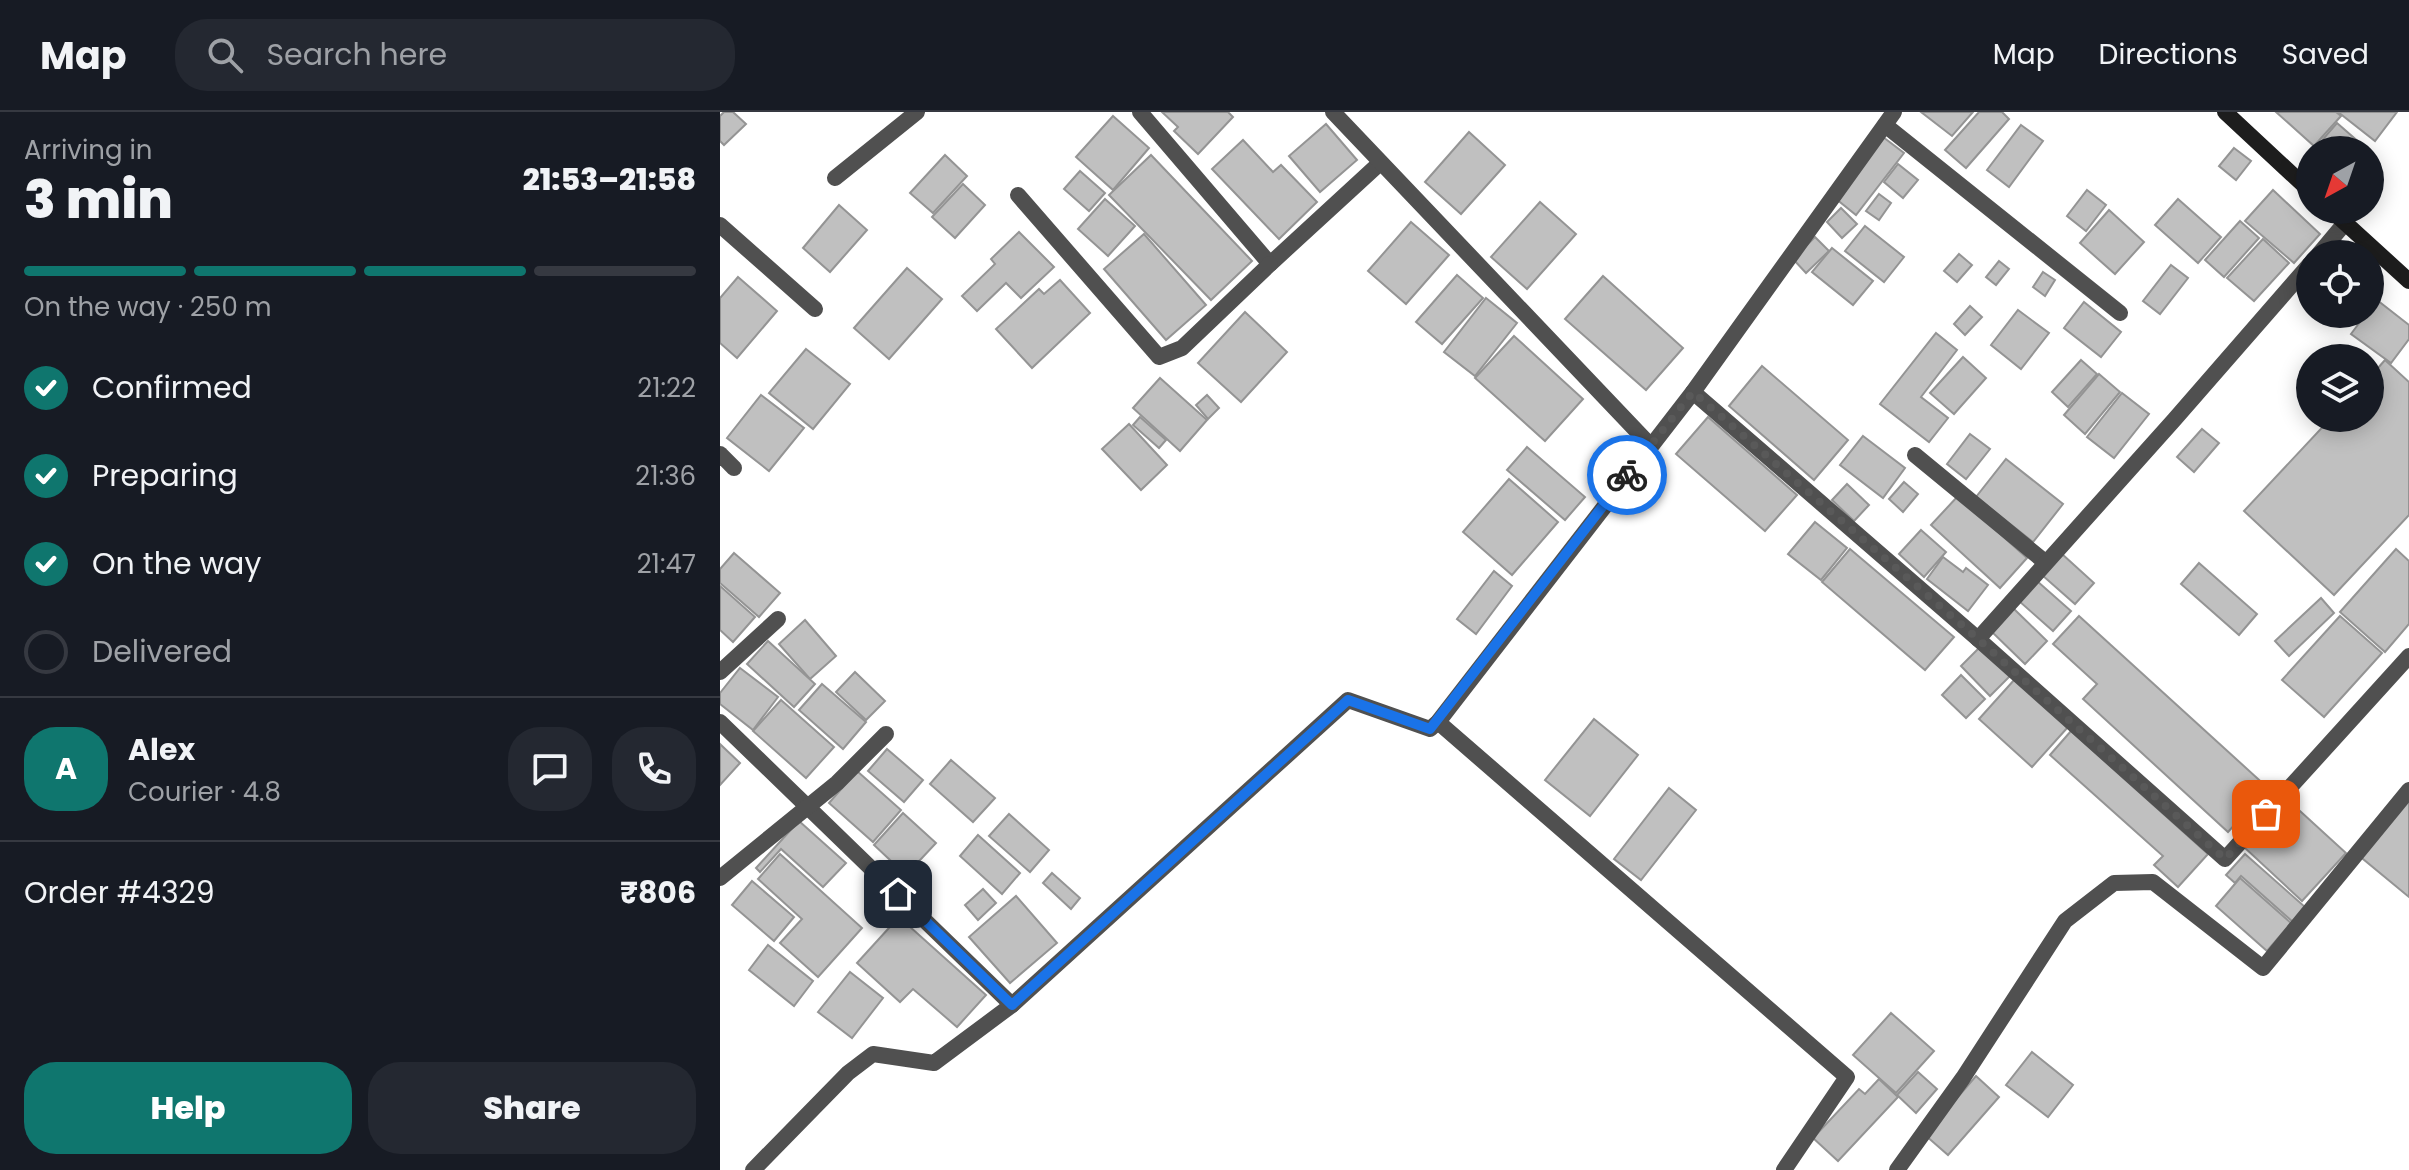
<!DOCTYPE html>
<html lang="en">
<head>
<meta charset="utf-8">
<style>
	body { margin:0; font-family:Poppins,sans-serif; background:#242831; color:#f1f3f6; height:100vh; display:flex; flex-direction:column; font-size:30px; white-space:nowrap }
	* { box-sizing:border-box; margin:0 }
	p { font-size:26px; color:#9ea1a6 }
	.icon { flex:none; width:44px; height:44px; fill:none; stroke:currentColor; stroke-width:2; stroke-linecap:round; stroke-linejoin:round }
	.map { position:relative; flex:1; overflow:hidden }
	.side { display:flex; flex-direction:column; background:#171b24; width:720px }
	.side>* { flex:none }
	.needle { width:52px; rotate:220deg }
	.tools { position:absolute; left:1576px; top:24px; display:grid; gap:16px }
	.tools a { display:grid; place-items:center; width:88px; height:88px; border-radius:50%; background:#171b24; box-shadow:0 4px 20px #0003; font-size:40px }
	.pin { position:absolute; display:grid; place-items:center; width:68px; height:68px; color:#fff; margin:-34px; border-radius:16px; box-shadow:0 4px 12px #0006 }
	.courier { position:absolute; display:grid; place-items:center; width:80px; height:80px; margin:-40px; border:6px solid #1a73e8; border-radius:50%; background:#fff; color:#222; box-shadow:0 2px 10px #0007 }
	.overview em { font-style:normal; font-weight:800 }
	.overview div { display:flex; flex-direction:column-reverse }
	.overview { display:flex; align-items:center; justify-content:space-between; height:136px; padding:0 24px }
	h1 { font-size:52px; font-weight:800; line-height:60px }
	.bar { display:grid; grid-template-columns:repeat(4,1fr); gap:12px 8px; align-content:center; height:96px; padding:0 24px }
	.bar i { height:10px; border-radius:6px; background:#363941 }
	.bar .current { background:#0f766e }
	.bar p { grid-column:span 4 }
	.line { display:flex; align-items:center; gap:20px; padding:0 24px; border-top:2px solid #363941 }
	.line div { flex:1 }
	.round { display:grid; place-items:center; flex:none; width:84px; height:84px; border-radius:32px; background:#242831 }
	ol { padding:0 24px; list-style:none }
	li { display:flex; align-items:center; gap:24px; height:88px }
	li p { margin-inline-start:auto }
	li .icon { padding:8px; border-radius:50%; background:#0f766e; color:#fff; stroke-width:4 }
	li:last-child { color:#9ea1a6 }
	li i { width:44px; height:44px; border:4px solid #363941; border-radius:50% }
	.cta { display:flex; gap:16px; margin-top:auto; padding:16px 24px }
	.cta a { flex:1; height:92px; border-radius:32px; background:#0f766e; color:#fff; font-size:32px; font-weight:800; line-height:92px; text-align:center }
	.cta a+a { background:#242831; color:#f1f3f6 }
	header { display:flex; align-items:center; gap:48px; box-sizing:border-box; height:112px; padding:0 40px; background:#171b24; border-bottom:2px solid #363941 }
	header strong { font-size:38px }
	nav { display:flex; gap:44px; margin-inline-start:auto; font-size:28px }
	.search { width:560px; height:72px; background:#242831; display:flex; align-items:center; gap:20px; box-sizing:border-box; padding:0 28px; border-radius:32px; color:#9ea1a6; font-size:30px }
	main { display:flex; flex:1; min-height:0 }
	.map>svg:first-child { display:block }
</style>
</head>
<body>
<header>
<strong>Map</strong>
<div class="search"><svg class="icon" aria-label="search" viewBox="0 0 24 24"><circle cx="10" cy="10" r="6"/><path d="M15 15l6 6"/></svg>Search here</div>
<nav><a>Map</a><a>Directions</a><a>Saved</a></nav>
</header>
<main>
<section class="side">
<div class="overview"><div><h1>3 min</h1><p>Arriving in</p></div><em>21:53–21:58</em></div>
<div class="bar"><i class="current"></i><i class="current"></i><i class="current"></i><i></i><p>On the way · 250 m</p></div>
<ol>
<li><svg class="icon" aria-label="check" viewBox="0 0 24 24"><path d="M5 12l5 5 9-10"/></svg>Confirmed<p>21:22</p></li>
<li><svg class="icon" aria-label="check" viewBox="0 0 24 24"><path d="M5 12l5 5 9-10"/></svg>Preparing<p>21:36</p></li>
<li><svg class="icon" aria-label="check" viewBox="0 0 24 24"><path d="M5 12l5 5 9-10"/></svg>On the way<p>21:47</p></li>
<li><i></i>Delivered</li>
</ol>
<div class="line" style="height:144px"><b class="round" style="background:#0f766e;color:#fff">A</b><div><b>Alex</b><p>Courier · 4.8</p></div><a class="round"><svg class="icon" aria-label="chat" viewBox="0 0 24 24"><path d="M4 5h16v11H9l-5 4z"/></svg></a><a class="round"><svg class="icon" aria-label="phone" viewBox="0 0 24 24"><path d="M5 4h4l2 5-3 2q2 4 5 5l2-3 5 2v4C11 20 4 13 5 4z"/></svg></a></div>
<div class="line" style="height:104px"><div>Order #4329</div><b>₹806</b></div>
<div class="cta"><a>Help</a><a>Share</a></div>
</section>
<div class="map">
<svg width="1689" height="1058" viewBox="0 0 1689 1058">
	<rect width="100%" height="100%" fill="#fff"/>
	<g fill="#c0c0c0" stroke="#949494" stroke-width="2">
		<path d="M4,0H13L26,12L4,33L0,29V4Z"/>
		<path d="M442,0H508L513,5L478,42L454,19L458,15Z"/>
		<path d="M1201,0H1253L1232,24Z"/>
		<path d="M1259,0H1282L1289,7L1246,56L1225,38Z"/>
		<path d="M1556,0H1616L1621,4L1594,34Z"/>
		<path d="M1618,0H1677L1655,29Z"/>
		<path d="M393,4L429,36L393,78L356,45Z"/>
		<path d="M1617,11L1648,38H1602L1597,34Z"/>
		<path d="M606,12L637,48L600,80L569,44Z"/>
		<path d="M1301,13L1323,29L1289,75L1267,58Z"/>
		<path d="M749,20L785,53L741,102L705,70Z"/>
		<path d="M1163,25L1184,41L1136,103L1115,86Z"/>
		<path d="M523,28L553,60L561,53L597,90L559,127L492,57Z"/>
		<path d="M1514,36L1531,49L1516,68L1499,54Z"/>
		<path d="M225,43L247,64L213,101L190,81Z"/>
		<path d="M431,43L532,149L491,188L389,83Z"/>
		<path d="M1178,52L1198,68L1183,86L1164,70Z"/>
		<path d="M360,59L385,81L369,99L344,77Z"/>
		<path d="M243,72L265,93L235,126L212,105Z"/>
		<path d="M1367,78L1386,93L1366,119L1347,104Z"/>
		<path d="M1553,78L1600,122L1574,151L1525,109Z"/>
		<path d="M1159,82L1171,91L1159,108L1146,99Z"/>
		<path d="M385,87L415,114L388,144L358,117Z"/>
		<path d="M1458,87L1501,125L1478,151L1435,113Z"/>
		<path d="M820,90L856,122L807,177L771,145Z"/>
		<path d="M119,93L147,118L110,160L83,136Z"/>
		<path d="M1121,96L1137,112L1122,126L1107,110Z"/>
		<path d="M1389,98L1424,130L1395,162L1360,131Z"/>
		<path d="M1520,109L1539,126L1504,165L1485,148Z"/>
		<path d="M691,110L729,143L686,192L648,159Z"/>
		<path d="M1145,114L1184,145L1164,170L1125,139Z"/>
		<path d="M299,120L334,155L301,186L286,171L257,199L242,184L275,152L271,147Z"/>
		<path d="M424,122L486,193L446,228L384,157Z"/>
		<path d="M1095,125L1109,139L1086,161L1073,147Z"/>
		<path d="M1543,127L1569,151L1534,189L1507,166Z"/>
		<path d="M1112,136L1153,169L1133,193L1092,160Z"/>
		<path d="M1239,142L1252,153L1237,170L1224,159Z"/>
		<path d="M1279,149L1289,157L1276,173L1266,165Z"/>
		<path d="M1451,153L1468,166L1440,202L1423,189Z"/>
		<path d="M187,156L222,187L169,247L134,216Z"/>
		<path d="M1323,160L1335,168L1325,184L1313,175Z"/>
		<path d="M737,163L763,186L722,232L696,210Z"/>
		<path d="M883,164L963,236L926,278L845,207Z"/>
		<path d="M18,165L57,199L17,246L0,231V186Z"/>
		<path d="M340,168L370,201L312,256L276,217L319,177L324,182Z"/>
		<path d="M766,186L797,211L755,264L724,240Z"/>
		<path d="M1657,188L1689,213V227L1671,251L1631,222L1646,202H1650V197Z"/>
		<path d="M1364,190L1401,220L1381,245L1344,216Z"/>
		<path d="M1250,194L1262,205L1245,223L1234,212Z"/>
		<path d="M1298,198L1329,221L1301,257L1271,233Z"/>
		<path d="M525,200L567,240L521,290L478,251Z"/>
		<path d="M1216,221L1237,238L1201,285L1228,306L1209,330L1160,292Z"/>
		<path d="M794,224L863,287L825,329L755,266Z"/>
		<path d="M86,237L130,272L93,317L49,281Z"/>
		<path d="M1243,245L1266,266L1234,302L1210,281Z"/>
		<path d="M1361,248L1377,262L1348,295L1332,280Z"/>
		<path d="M1665,248L1689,270V403L1614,483L1524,399L1611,306H1650V265Z"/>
		<path d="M1042,254L1128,328L1094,368L1009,294Z"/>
		<path d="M1379,262L1400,280L1365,322L1344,303Z"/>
		<path d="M440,266L487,308L460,339L413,296Z"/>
		<path d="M1402,281L1429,302L1394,346L1367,325Z"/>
		<path d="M41,283L84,316L49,359L7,326Z"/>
		<path d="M487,283L499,296L488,307L476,293Z"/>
		<path d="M420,305L446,328L439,336L413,313Z"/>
		<path d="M988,305L1077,383L1045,419L956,342Z"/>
		<path d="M409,312L447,353L421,378L382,337Z"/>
		<path d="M1482,317L1499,331L1474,360L1457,345Z"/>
		<path d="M1250,322L1270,337L1246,367L1227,352Z"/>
		<path d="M1143,324L1185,356L1163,386L1120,353Z"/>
		<path d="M807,335L865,385L845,408L787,358Z"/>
		<path d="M1286,347L1343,392L1313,430L1256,385Z"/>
		<path d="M789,367L838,410L792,463L743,420Z"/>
		<path d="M1184,370L1198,382L1183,400L1169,387Z"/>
		<path d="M1127,372L1149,393L1134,409L1112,388Z"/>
		<path d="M1238,384L1307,446L1280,476L1211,413Z"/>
		<path d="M1095,410L1127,436L1101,468L1068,442Z"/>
		<path d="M1201,418L1226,440L1204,465L1179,442Z"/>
		<path d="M1130,437L1234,525L1205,558L1102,470Z"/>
		<path d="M1676,437L1689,449V512L1665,540L1620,500Z"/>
		<path d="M14,441L60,481L39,505L0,471V457Z"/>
		<path d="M1342,442L1374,471L1355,492L1322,463Z"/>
		<path d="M1223,445L1243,460L1246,456L1268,473L1248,499L1207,467Z"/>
		<path d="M1479,451L1537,502L1519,523L1461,472Z"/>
		<path d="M774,459L792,474L756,522L737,507Z"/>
		<path d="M1317,469L1351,499L1333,519L1299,489Z"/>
		<path d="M0,474L35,505L13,530L0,518Z"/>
		<path d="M1601,486L1614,501L1569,544L1555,529Z"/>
		<path d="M1293,496L1327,529L1305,552L1271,519Z"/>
		<path d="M1359,504L1548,676L1508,720L1363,587L1377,572L1333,532Z"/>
		<path d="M1620,504L1662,541L1604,605L1562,568Z"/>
		<path d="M85,508L116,544L90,567L59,532Z"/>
		<path d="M48,529L95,572L74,595L27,552Z"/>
		<path d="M1262,533L1291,563L1270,584L1241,554Z"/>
		<path d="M20,556L58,585L33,618L0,592V581Z"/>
		<path d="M135,560L165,589L146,608L116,580Z"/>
		<path d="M1241,563L1265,587L1246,606L1222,583Z"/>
		<path d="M1295,567L1348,615L1312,655L1259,607Z"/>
		<path d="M102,572L146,610L123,637L79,598Z"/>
		<path d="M61,588L114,635L86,666L33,619Z"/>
		<path d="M874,607L918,643L870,704L825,668Z"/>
		<path d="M1351,619L1488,742L1458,775L1434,753L1443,744L1330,643Z"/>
		<path d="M0,632L20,651L0,673Z"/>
		<path d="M167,637L203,668L184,690L148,659Z"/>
		<path d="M231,648L275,686L253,710L210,672Z"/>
		<path d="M137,659L181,698L153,730L109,691Z"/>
		<path d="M949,676L976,698L921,768L894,747Z"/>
		<path d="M1689,678V785L1637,742Z"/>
		<path d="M1569,689L1626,741L1582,789L1525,736Z"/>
		<path d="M183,701L216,731L186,763L154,733Z"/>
		<path d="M289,702L329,738L310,760L269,724Z"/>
		<path d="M79,709L126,751L103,775L61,737L40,760L36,756Z"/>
		<path d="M258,723L300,761L282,782L240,744Z"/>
		<path d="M60,742L142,816L98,865L60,831L82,807L38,767Z"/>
		<path d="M1525,742L1585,795L1573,810L1521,764L1515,771L1506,763Z"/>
		<path d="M332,761L360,786L351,797L323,771Z"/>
		<path d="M1520,766L1571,811L1547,839L1496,794Z"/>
		<path d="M32,769L74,805L54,829L12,793Z"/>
		<path d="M263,777L276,791L258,808L245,793Z"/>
		<path d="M296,784L337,831L290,871L249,825Z"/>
		<path d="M179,805L266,883L237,915L193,877L180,890L137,851Z"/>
		<path d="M48,833L93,869L74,894L29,858Z"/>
		<path d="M130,860L163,886L132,926L98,900Z"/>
		<path d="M1171,901L1214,939L1176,981L1133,943Z"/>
		<path d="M1312,940L1353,973L1328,1005L1286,973Z"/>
		<path d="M1198,960L1217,977L1196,1001L1177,983Z"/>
		<path d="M1256,964L1279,985L1228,1043L1205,1023Z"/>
		<path d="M1159,967L1178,985L1118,1049L1093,1026L1139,977L1145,982Z"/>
	</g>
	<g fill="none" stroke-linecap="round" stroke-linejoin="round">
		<g stroke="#505050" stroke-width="16">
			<path d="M420,0L550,152L660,51"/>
			<path d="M613,0L930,333"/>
			<path d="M1165,13L1400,201"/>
			<path d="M115,66L197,0"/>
			<path d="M298,83L439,245L462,236L550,152"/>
			<path d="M0,113L95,197"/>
			<path d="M1599,142L1625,111"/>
			<path d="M973,280L1258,527L1505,747L1689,544"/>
			<path d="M0,342L14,356"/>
			<path d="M1195,343L1325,450"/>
			<path d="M1258,527L1454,308L1590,152"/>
			<path d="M0,560L58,507"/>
			<path d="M0,610L292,893L628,588L710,617L718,610L973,280L1174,0"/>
			<path d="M718,610L1127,965L1064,1058"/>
			<path d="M0,766L117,671L166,622"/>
			<path d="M33,1058L128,961L153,942L214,951L292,893"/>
			<path d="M1177,1058L1243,966L1345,809L1394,771L1433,770L1543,856L1689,678"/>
		</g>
		<g stroke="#1d1d1d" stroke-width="16">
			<path d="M1505,0L1590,79"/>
			<path d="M1611,98L1689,169"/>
		</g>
	</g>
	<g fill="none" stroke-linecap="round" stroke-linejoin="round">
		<path stroke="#595959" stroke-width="8" stroke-dasharray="0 14.4" d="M907,363L973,280L1258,527L1505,747L1546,702"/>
		<path stroke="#1a73e8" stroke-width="10" d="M178,782L292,893L628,588L710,617L907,363"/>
	</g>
</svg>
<div class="tools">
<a><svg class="needle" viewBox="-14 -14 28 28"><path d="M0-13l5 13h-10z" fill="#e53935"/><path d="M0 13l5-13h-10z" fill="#9ea1a6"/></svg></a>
<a><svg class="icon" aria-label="locate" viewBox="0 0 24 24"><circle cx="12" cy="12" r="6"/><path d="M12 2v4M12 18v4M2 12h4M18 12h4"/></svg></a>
<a><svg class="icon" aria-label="layers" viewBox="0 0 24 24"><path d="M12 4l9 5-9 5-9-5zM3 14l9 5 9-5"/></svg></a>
</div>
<div class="pin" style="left:1546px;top:702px;background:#ea580c"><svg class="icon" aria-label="bag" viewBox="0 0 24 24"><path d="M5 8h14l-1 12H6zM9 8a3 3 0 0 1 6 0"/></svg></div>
<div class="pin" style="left:178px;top:782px;background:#1f2937"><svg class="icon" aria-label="home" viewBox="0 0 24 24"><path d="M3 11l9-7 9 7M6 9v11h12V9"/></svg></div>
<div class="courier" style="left:907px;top:363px"><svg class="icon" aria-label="bike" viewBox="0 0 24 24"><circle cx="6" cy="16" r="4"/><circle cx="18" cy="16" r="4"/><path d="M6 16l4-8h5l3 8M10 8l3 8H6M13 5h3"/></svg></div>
</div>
</main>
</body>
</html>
